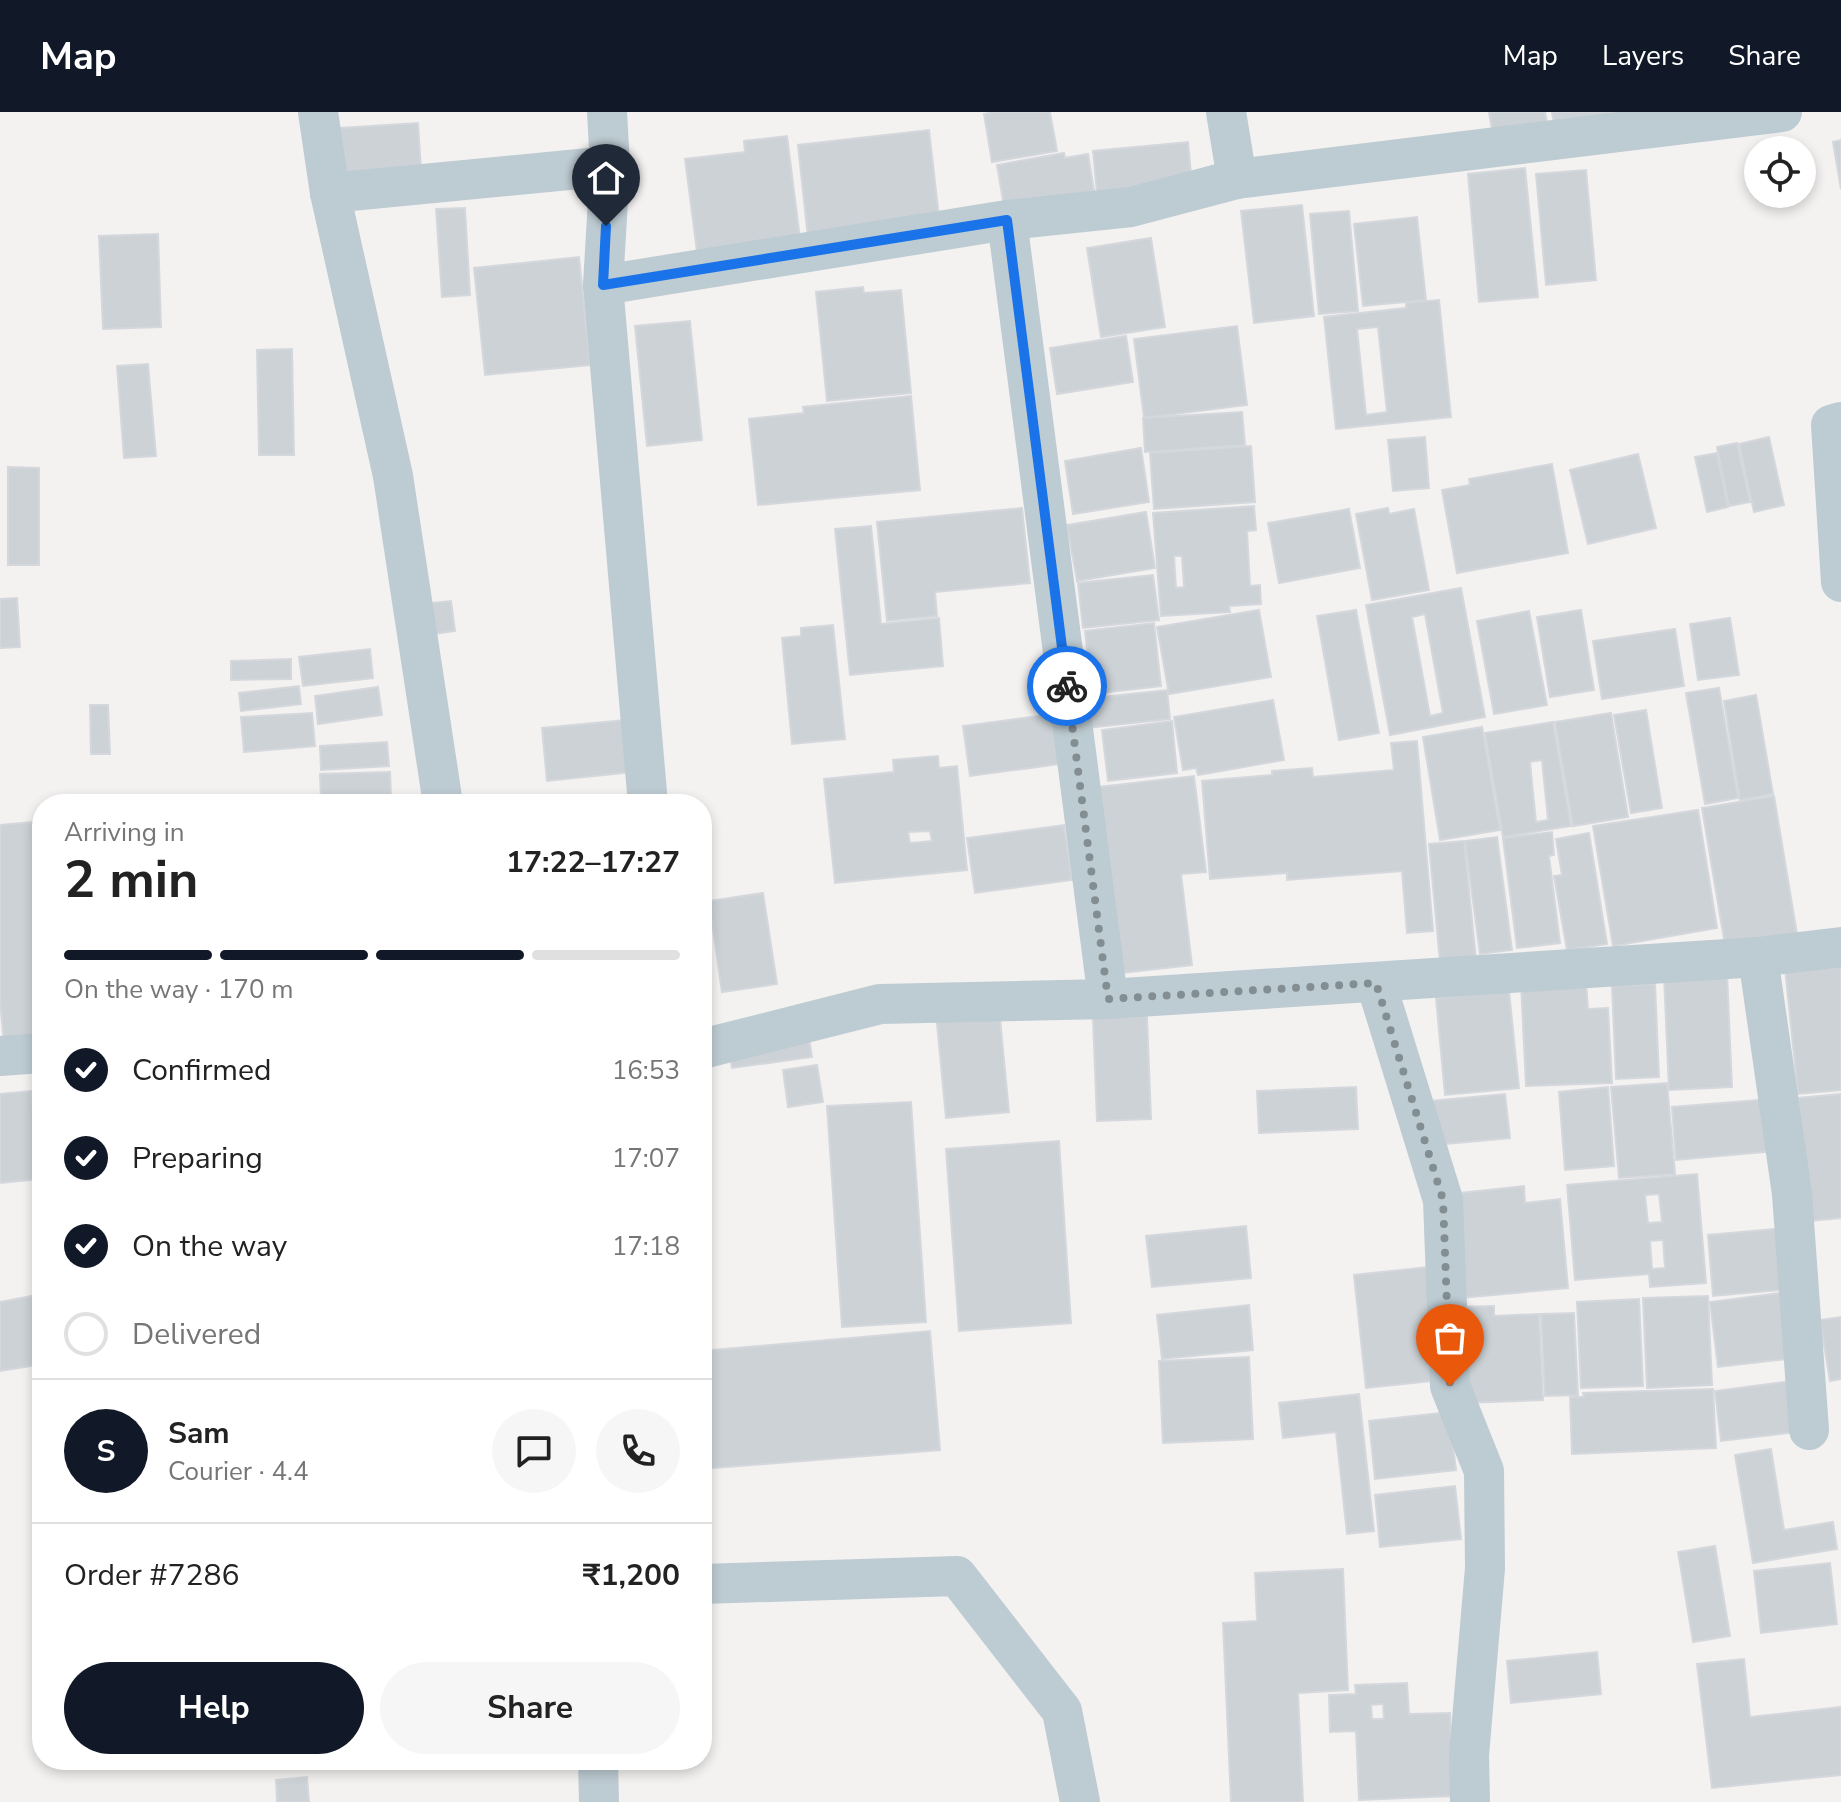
<!DOCTYPE html>
<html lang="en">
<head>
<meta charset="utf-8">
<style>
	body { margin:0; font-family:"Nunito Sans",sans-serif; background:#f6f6f6; color:#222; height:100vh; display:flex; flex-direction:column; font-size:30px; white-space:nowrap }
	* { box-sizing:border-box; margin:0 }
	p { font-size:26px; color:#767676 }
	.icon { flex:none; width:44px; height:44px; fill:none; stroke:currentColor; stroke-width:2; stroke-linecap:round; stroke-linejoin:round }
	.map { position:relative; flex:1; overflow:hidden }
	.drawer { position:absolute; left:32px; top:682px; width:680px; height:976px; display:flex; flex-direction:column; background:#fff; border-radius:32px; box-shadow:0 4px 12px #0003 }
	.drawer>* { flex:none }
	.tools { position:absolute; left:1744px; top:24px; display:grid; gap:16px }
	.tools a { display:grid; place-items:center; width:72px; height:72px; border-radius:50%; background:#fff; box-shadow:0 4px 12px #0003; font-size:40px }
	.pin { position:absolute; display:grid; place-items:center; width:68px; height:68px; color:#fff; margin:-82px -34px; border-radius:50% 50% 50% 0; rotate:-45deg; box-shadow:0 0 8px #0007 }
	.pin .icon { rotate:45deg }
	.courier { position:absolute; display:grid; place-items:center; width:80px; height:80px; margin:-40px; border:6px solid #1a73e8; border-radius:50%; background:#fff; color:#222; box-shadow:0 2px 10px #0007 }
	.summary em { font-style:normal; font-weight:700 }
	.summary div { display:flex; flex-direction:column-reverse }
	.summary { display:flex; align-items:center; justify-content:space-between; height:136px; padding:0 32px }
	h1 { font-size:52px; font-weight:700; line-height:60px }
	.bar { display:grid; grid-template-columns:repeat(4,1fr); gap:12px 8px; align-content:center; height:96px; padding:0 32px }
	.bar i { height:10px; border-radius:6px; background:#e0e0e0 }
	.bar .current { background:#111827 }
	.bar p { grid-column:span 4 }
	.line { display:flex; align-items:center; gap:20px; padding:0 32px; border-top:2px solid #e0e0e0 }
	.line div { flex:1 }
	.round { display:grid; place-items:center; flex:none; width:84px; height:84px; border-radius:42px; background:#f6f6f6 }
	ol { padding:0 32px; list-style:none }
	li { display:flex; align-items:center; gap:24px; height:88px }
	li p { margin-inline-start:auto }
	li .icon { padding:8px; border-radius:50%; background:#111827; color:#fff; stroke-width:4 }
	li:last-child { color:#767676 }
	li i { width:44px; height:44px; border:4px solid #e0e0e0; border-radius:50% }
	.button { display:flex; gap:16px; margin-top:auto; padding:16px 32px }
	.button a { flex:1; height:92px; border-radius:48px; background:#111827; color:#fff; font-size:32px; font-weight:700; line-height:92px; text-align:center }
	.button a+a { background:#f6f6f6; color:#222 }
	header { display:flex; align-items:center; gap:48px; box-sizing:border-box; height:112px; padding:0 40px; background:#111827; color:#fff }
	header strong { font-size:38px }
	nav { display:flex; gap:44px; margin-inline-start:auto; font-size:28px }
	.map>svg:first-child { display:block }
</style>
</head>
<body>
<header>
<strong>Map</strong>
<nav><a>Map</a><a>Layers</a><a>Share</a></nav>
</header>
<div class="map">
<svg width="1841" height="1690" viewBox="0 0 1841 1690">
	<rect width="100%" height="100%" fill="#f4f1f1"/>
	<g fill="#ccd2d6" stroke="#d4d8dd" stroke-width="2" fill-rule="evenodd">
		<path d="M994,0H1050L1057,39L992,50L984,2Z"/>
		<path d="M1489,0H1545L1547,10L1492,18Z"/>
		<path d="M1552,0H1618L1620,15L1556,25Z"/>
		<path d="M418,11L422,73L344,77L340,16Z"/>
		<path d="M929,18L941,122L809,136L798,33Z"/>
		<path d="M787,24L803,150L700,163L685,47L745,40L744,29Z"/>
		<path d="M1841,28V77L1833,30Z"/>
		<path d="M1188,30L1194,93L1099,103L1093,39Z"/>
		<path d="M1064,41L1065,46L1088,42L1097,97L1007,112L997,53Z"/>
		<path d="M1525,56L1538,185L1479,190L1468,62Z"/>
		<path d="M1586,58L1596,168L1546,173L1536,62Z"/>
		<path d="M1302,93L1314,204L1254,211L1241,99Z"/>
		<path d="M465,96L470,183L442,185L436,97Z"/>
		<path d="M1349,99L1358,199L1319,202L1310,102Z"/>
		<path d="M1417,105L1426,188L1363,194L1354,112Z"/>
		<path d="M158,122L161,215L103,217L99,124Z"/>
		<path d="M1151,126L1165,215L1101,225L1087,136Z"/>
		<path d="M579,145L590,253L485,263L474,156Z"/>
		<path d="M863,175L864,181L901,178L911,281L827,289L816,180Z"/>
		<path d="M1439,188L1451,305L1336,317L1324,205L1406,196V191ZM1378,215L1387,300L1366,303L1357,217Z"/>
		<path d="M690,209L702,328L647,334L635,214Z"/>
		<path d="M1237,214L1247,293L1144,306L1134,227Z"/>
		<path d="M1126,224L1133,270L1057,282L1050,236Z"/>
		<path d="M292,237L294,343H259L257,238Z"/>
		<path d="M148,252L156,344L124,346L117,254Z"/>
		<path d="M911,284L920,378L758,393L749,307L804,301L803,295Z"/>
		<path d="M1242,300L1245,333L1145,340L1143,306Z"/>
		<path d="M1425,325L1429,376L1393,379L1388,328Z"/>
		<path d="M1769,325L1784,393L1754,400L1739,332Z"/>
		<path d="M1737,331L1750,390L1729,394L1717,335Z"/>
		<path d="M1251,334L1255,390L1154,397L1150,341Z"/>
		<path d="M1141,336L1149,390L1073,402L1065,349Z"/>
		<path d="M1717,341L1728,395L1707,400L1695,345Z"/>
		<path d="M1638,342L1656,416L1588,432L1570,358Z"/>
		<path d="M1552,352L1568,441L1457,461L1442,378L1470,373L1469,367Z"/>
		<path d="M8,355L39,356V453H8Z"/>
		<path d="M1254,394L1256,418L1247,419L1250,474L1260,473L1261,492L1229,494L1230,500L1161,504L1153,401ZM1174,444H1182L1184,475L1176,476Z"/>
		<path d="M1022,396L1030,471L935,480L937,504L887,509L877,410Z"/>
		<path d="M1388,396L1389,402L1414,397L1429,478L1372,488L1356,402Z"/>
		<path d="M1349,397L1360,456L1279,471L1268,411Z"/>
		<path d="M1146,400L1155,456L1077,469L1067,413Z"/>
		<path d="M871,414L881,512L939,506L943,554L850,563L835,417Z"/>
		<path d="M1153,463L1159,508L1083,516L1078,471Z"/>
		<path d="M1461,476L1485,605L1390,623L1366,493ZM1425,502L1443,601L1430,604L1412,505Z"/>
		<path d="M17,486L20,535L0,536V487Z"/>
		<path d="M451,489L455,519L426,523L422,492Z"/>
		<path d="M1259,498L1271,565L1169,582L1157,515Z"/>
		<path d="M1356,498L1379,621L1339,628L1317,504Z"/>
		<path d="M1581,498L1594,578L1550,585L1537,505Z"/>
		<path d="M1529,499L1547,593L1494,602L1477,509Z"/>
		<path d="M1730,506L1739,563L1698,568L1690,512Z"/>
		<path d="M1154,511L1161,574L1092,582L1085,519Z"/>
		<path d="M833,513L845,627L792,632L782,526L801,524V516Z"/>
		<path d="M1675,517L1684,574L1602,587L1593,529Z"/>
		<path d="M370,537L373,566L303,574L299,545Z"/>
		<path d="M291,547V567L231,568V549Z"/>
		<path d="M299,574L301,592L241,599L239,581Z"/>
		<path d="M378,575L382,603L318,612L315,584Z"/>
		<path d="M1719,576L1738,686L1705,692L1686,581Z"/>
		<path d="M1167,578L1170,607L1087,616L1084,587Z"/>
		<path d="M1756,583L1773,682L1740,688L1724,589Z"/>
		<path d="M1273,588L1284,648L1198,663L1196,656L1183,658L1174,605Z"/>
		<path d="M90,593H108L110,642H91Z"/>
		<path d="M1646,598L1662,696L1631,701L1614,603Z"/>
		<path d="M312,601L315,634L244,640L241,605Z"/>
		<path d="M1611,601L1628,705L1573,714L1555,610Z"/>
		<path d="M1053,602L1060,652L970,664L963,614Z"/>
		<path d="M646,606L651,658L547,669L542,616Z"/>
		<path d="M1172,609L1177,661L1108,669L1102,618Z"/>
		<path d="M1553,610L1571,714L1503,725L1485,621ZM1542,648L1548,708L1536,710L1530,650Z"/>
		<path d="M1482,615L1500,718L1440,728L1423,625Z"/>
		<path d="M1417,629L1433,819L1407,821L1402,759L1287,768V761L1210,767L1202,669L1272,663V659L1312,656L1313,665L1394,658L1391,631Z"/>
		<path d="M387,630L389,654L321,658L320,634Z"/>
		<path d="M938,644L939,656L957,654L967,758L835,771L824,667L894,660L893,648ZM930,719L932,729L910,731L908,720Z"/>
		<path d="M390,660L391,685L321,687L320,662Z"/>
		<path d="M1194,664L1206,760L1181,762L1192,853L1122,861L1099,675Z"/>
		<path d="M1774,684L1798,828L1726,839L1702,696Z"/>
		<path d="M1698,698L1717,816L1613,834L1593,714Z"/>
		<path d="M42,709V928L4,931L0,890V713Z"/>
		<path d="M1064,713L1072,768L975,781L967,726Z"/>
		<path d="M1552,720L1554,743L1549,744L1560,831L1517,836L1503,726Z"/>
		<path d="M1589,721L1607,832L1567,838L1554,764L1562,763L1556,727Z"/>
		<path d="M1497,725L1512,838L1480,842L1465,729Z"/>
		<path d="M1464,729L1476,847L1440,850L1429,732Z"/>
		<path d="M763,781L777,872L722,880L709,789Z"/>
		<path d="M1841,851V978L1798,982L1785,856Z"/>
		<path d="M1727,861L1732,975L1669,978L1664,864Z"/>
		<path d="M1586,870L1588,897L1608,896L1612,971L1526,974L1521,872Z"/>
		<path d="M1655,872L1659,965L1616,967L1612,874Z"/>
		<path d="M1509,879L1519,976L1445,983L1436,886Z"/>
		<path d="M999,896L1009,1000L946,1006L936,901Z"/>
		<path d="M1147,904L1151,1007L1097,1009L1093,906Z"/>
		<path d="M808,920L812,945L732,956L728,931Z"/>
		<path d="M817,953L823,990L788,995L783,958Z"/>
		<path d="M1667,971L1675,1062L1619,1066L1611,975Z"/>
		<path d="M1356,975L1358,1017L1259,1021L1257,979Z"/>
		<path d="M1608,975L1614,1054L1565,1058L1559,980Z"/>
		<path d="M31,979L40,1067L0,1071V982Z"/>
		<path d="M1505,982L1510,1026L1435,1033L1431,989Z"/>
		<path d="M1841,982V1106L1810,1109L1798,986Z"/>
		<path d="M1771,987L1775,1039L1676,1048L1672,995Z"/>
		<path d="M911,990L926,1210L842,1215L827,994Z"/>
		<path d="M1059,1029L1071,1211L959,1219L946,1037Z"/>
		<path d="M1697,1062L1706,1171L1650,1175L1649,1162L1575,1168L1567,1073ZM1659,1082L1662,1110L1648,1111L1645,1083ZM1663,1128L1665,1156L1652,1157L1650,1129Z"/>
		<path d="M1524,1074L1525,1091L1560,1087L1568,1176L1461,1186L1451,1082Z"/>
		<path d="M1246,1114L1251,1166L1152,1175L1146,1124Z"/>
		<path d="M1787,1116L1792,1177L1713,1184L1708,1123Z"/>
		<path d="M1428,1155L1441,1268L1366,1276L1354,1163Z"/>
		<path d="M1788,1180L1796,1246L1718,1255L1710,1190Z"/>
		<path d="M42,1182V1271H40L37,1253L0,1259V1190Z"/>
		<path d="M1708,1184L1712,1273L1647,1276L1643,1186Z"/>
		<path d="M1639,1187L1643,1274L1581,1276L1577,1190Z"/>
		<path d="M1249,1193L1253,1238L1162,1247L1157,1203Z"/>
		<path d="M1494,1194V1204L1539,1202L1543,1288L1464,1291L1459,1195Z"/>
		<path d="M1574,1201L1578,1283L1545,1284L1541,1202Z"/>
		<path d="M1841,1205V1267L1830,1269L1820,1208Z"/>
		<path d="M930,1219L940,1338L702,1357V1239Z"/>
		<path d="M1249,1245L1253,1327L1163,1331L1159,1249Z"/>
		<path d="M1798,1268L1804,1319L1721,1329L1715,1279Z"/>
		<path d="M1713,1277L1716,1336L1572,1342L1570,1285H1584L1583,1281Z"/>
		<path d="M1359,1282L1374,1419L1347,1422L1336,1320L1283,1326L1279,1291Z"/>
		<path d="M1449,1300L1456,1358L1375,1367L1369,1309Z"/>
		<path d="M1771,1337L1784,1418L1833,1410L1837,1437L1753,1451L1735,1343Z"/>
		<path d="M1455,1374L1461,1427L1380,1435L1375,1383Z"/>
		<path d="M1715,1434L1730,1524L1693,1530L1678,1440Z"/>
		<path d="M1830,1451L1837,1512L1761,1521L1754,1459Z"/>
		<path d="M1343,1457L1348,1578L1298,1581L1303,1690H1231L1223,1511L1257,1509L1255,1461Z"/>
		<path d="M1597,1540L1601,1582L1511,1591L1507,1549Z"/>
		<path d="M1744,1547L1750,1605L1841,1595V1663L1712,1676L1697,1552Z"/>
		<path d="M1407,1571L1409,1602L1450,1601L1453,1684L1359,1688L1356,1619L1330,1620L1329,1583L1356,1582L1355,1573ZM1383,1592L1384,1607H1372L1371,1593Z"/>
		<path d="M307,1665L309,1690H277L276,1668Z"/>
	</g>
	<g fill="none" stroke-linecap="round" stroke-linejoin="round">
		<g stroke="#bdcbd2" stroke-width="40">
			<path d="M318,0L330,81L393,364L443,692"/>
			<path d="M607,0L610,54L603,173L648,692"/>
			<path d="M1226,0L1237,67"/>
			<path d="M330,81L610,54"/>
			<path d="M1007,108L1108,887"/>
			<path d="M603,173L1007,108L1131,95L1237,67L1782,0"/>
			<path d="M1841,310L1831,313L1841,470"/>
			<path d="M1758,845L1792,1082L1809,1318"/>
			<path d="M1376,871L1443,1088L1450,1274L1484,1359L1485,1456L1469,1643L1470,1690"/>
			<path d="M702,937L880,892L1108,887L1758,845L1841,835"/>
			<path d="M0,944L42,941"/>
			<path d="M702,1472L957,1464L1062,1599L1080,1690"/>
			<path d="M598,1648L599,1690"/>
		</g>
	</g>
	<g fill="none" stroke-linecap="round" stroke-linejoin="round">
		<path stroke="#838e93" stroke-width="8" stroke-dasharray="0 14.4" d="M1067,574L1108,887L1376,871L1443,1088L1450,1274"/>
		<path stroke="#1a73e8" stroke-width="10" d="M606,114L603,173L1007,108L1067,574"/>
	</g>
</svg>
<div class="tools">
<a><svg class="icon" aria-label="locate" viewBox="0 0 24 24"><circle cx="12" cy="12" r="6"/><path d="M12 2v4M12 18v4M2 12h4M18 12h4"/></svg></a>
</div>
<div class="pin" style="left:1450px;top:1274px;background:#ea580c"><svg class="icon" aria-label="bag" viewBox="0 0 24 24"><path d="M5 8h14l-1 12H6zM9 8a3 3 0 0 1 6 0"/></svg></div>
<div class="pin" style="left:606px;top:114px;background:#1f2937"><svg class="icon" aria-label="home" viewBox="0 0 24 24"><path d="M3 11l9-7 9 7M6 9v11h12V9"/></svg></div>
<div class="courier" style="left:1067px;top:574px"><svg class="icon" aria-label="bike" viewBox="0 0 24 24"><circle cx="6" cy="16" r="4"/><circle cx="18" cy="16" r="4"/><path d="M6 16l4-8h5l3 8M10 8l3 8H6M13 5h3"/></svg></div>
<section class="drawer">
<div class="summary"><div><h1>2 min</h1><p>Arriving in</p></div><em>17:22–17:27</em></div>
<div class="bar"><i class="current"></i><i class="current"></i><i class="current"></i><i></i><p>On the way · 170 m</p></div>
<ol>
<li><svg class="icon" aria-label="check" viewBox="0 0 24 24"><path d="M5 12l5 5 9-10"/></svg>Confirmed<p>16:53</p></li>
<li><svg class="icon" aria-label="check" viewBox="0 0 24 24"><path d="M5 12l5 5 9-10"/></svg>Preparing<p>17:07</p></li>
<li><svg class="icon" aria-label="check" viewBox="0 0 24 24"><path d="M5 12l5 5 9-10"/></svg>On the way<p>17:18</p></li>
<li><i></i>Delivered</li>
</ol>
<div class="line" style="height:144px"><b class="round" style="background:#111827;color:#fff">S</b><div><b>Sam</b><p>Courier · 4.4</p></div><a class="round"><svg class="icon" aria-label="chat" viewBox="0 0 24 24"><path d="M4 5h16v11H9l-5 4z"/></svg></a><a class="round"><svg class="icon" aria-label="phone" viewBox="0 0 24 24"><path d="M5 4h4l2 5-3 2q2 4 5 5l2-3 5 2v4C11 20 4 13 5 4z"/></svg></a></div>
<div class="line" style="height:104px"><div>Order #7286</div><b>₹1,200</b></div>
<div class="button"><a>Help</a><a>Share</a></div>
</section>
</div>
</body>
</html>
